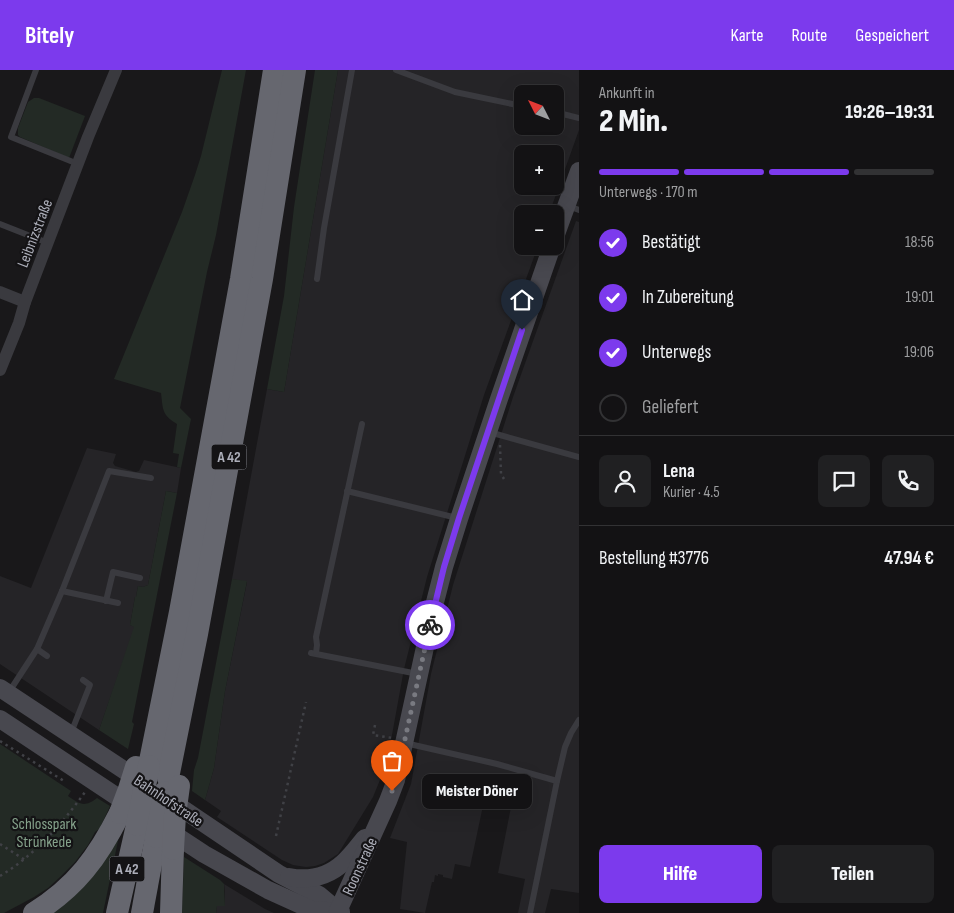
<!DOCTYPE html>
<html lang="de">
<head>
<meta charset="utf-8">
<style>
	body { margin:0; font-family:"Sofia Sans Condensed",sans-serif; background:#202022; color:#f1f3f6; height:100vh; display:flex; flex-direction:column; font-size:19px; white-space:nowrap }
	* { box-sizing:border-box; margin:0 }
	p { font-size:16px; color:#9d9ea0 }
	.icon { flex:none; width:28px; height:28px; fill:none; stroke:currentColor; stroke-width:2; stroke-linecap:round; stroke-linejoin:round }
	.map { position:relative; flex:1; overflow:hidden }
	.drawer { display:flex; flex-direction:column; background:#131214; width:375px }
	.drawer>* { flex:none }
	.needle { width:32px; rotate:312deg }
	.buttons { position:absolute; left:514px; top:15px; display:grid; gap:10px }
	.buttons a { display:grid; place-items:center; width:50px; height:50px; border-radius:8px; background:#131214; box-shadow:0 5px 20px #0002,0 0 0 1px #323234; font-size:25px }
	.pin { position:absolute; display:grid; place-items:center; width:42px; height:42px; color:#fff; margin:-51px -21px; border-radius:50% 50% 50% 0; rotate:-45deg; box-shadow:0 0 5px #0007 }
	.pin .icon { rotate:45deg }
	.courier { position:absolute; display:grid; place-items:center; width:50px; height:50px; margin:-25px; border:4px solid #7c3aed; border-radius:50%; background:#fff; color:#222; box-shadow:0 1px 6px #0007 }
	.bubble { position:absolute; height:35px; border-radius:8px; background:#131214; box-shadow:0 5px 20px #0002,0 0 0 1px #323234; font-size:16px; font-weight:800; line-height:35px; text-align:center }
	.overview em { font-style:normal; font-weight:800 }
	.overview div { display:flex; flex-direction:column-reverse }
	.overview { display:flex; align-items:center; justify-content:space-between; height:85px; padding:0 20px }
	h1 { font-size:32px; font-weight:800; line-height:38px }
	.bar { display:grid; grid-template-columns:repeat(4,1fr); gap:8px 5px; align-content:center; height:60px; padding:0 20px }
	.bar i { height:6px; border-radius:4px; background:#323234 }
	.bar .selected { background:#7c3aed }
	.bar p { grid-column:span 4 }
	.line { display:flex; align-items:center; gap:12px; padding:0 20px; border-top:1px solid #323234 }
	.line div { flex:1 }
	.round { display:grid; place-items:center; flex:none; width:52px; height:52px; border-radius:8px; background:#202022 }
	ol { padding:0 20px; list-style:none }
	li { display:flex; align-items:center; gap:15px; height:55px }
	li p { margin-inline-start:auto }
	li .icon { padding:5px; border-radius:50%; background:#7c3aed; color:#fff; stroke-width:4 }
	li:last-child { color:#9d9ea0 }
	li i { width:28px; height:28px; border:2px solid #323234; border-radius:50% }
	.button { display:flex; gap:10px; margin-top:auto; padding:10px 20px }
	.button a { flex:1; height:58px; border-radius:8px; background:#7c3aed; color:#fff; font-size:20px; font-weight:800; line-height:58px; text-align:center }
	.button a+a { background:#202022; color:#f1f3f6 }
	header { display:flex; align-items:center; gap:30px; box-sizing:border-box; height:70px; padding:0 25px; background:#7c3aed; color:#fff }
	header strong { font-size:24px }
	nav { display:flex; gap:28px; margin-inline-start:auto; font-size:18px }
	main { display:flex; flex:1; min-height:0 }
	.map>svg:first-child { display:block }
</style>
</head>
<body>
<header>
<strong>Bitely</strong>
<nav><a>Karte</a><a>Route</a><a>Gespeichert</a></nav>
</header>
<main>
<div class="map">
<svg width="579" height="843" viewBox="0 0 579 843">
	<rect width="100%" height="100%" fill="#19181a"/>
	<g fill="#252427" fill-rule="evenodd">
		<path d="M338,0H579V60L549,144H522V176H538L484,325L427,507L404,599L390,676L382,705L373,727L338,784L324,793L315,796L306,797L293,795L282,790L217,747L221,741L205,730L214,698L225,621L247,512L232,509L267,319L284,322ZM522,24H555V56H522ZM522,84H555V116H522Z"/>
		<path d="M576,151L579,152V823L551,819L545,843H518L525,809L498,803L511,737L484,731L470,797L455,794L452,809L443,807V805L438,804V806L435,805L434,812H432L425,843L400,839L407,772L390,768L411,714L431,604L453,515L513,327Z"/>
		<path d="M87,378L116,384L113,393L115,396L136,402L139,401L144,390L181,398L177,423L166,421L148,515L143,517L138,516L136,527H135L130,555L135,557L99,660L0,594V506L31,518Z"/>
		<path d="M224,814L265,839L274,843H216L217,836H225V822Z"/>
	</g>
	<g fill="#232a25">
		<path d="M222,0H246L216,165L207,202L180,338L191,349L181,398L177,397L179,384L173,383L177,354C162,345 163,340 161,323L114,309L182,142L195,105L201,86Z"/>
		<path d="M315,0H338L284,322L267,319L284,226L294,137Z"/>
		<path d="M34,28H39L85,46L69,88L20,67L18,65V58L28,32Z"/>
		<path d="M166,421L177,423L132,652L134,654L128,679L99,660L134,557L130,555L135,527H136L138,516L143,517L148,515Z"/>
		<path d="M232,509L247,511L225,621L214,698L205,730L192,721L194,700L198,688Z"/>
		<path d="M0,674L71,721L68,726C80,734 84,738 97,728L110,736L100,758L95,762L88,775L75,792L60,807L48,818L34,827L4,843H0Z"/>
		<path d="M119,766L103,843H43Z"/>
		<path d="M184,787L220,810L224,814L225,836H217L216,843H182Z"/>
	</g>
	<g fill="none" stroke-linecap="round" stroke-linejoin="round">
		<g stroke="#404146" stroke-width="2.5" stroke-dasharray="2.5 4" stroke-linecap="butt">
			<path d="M500,375L501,404L504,409"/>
			<path d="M375,655L373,665L392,668"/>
			<path d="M0,671L64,711"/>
			<path d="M276,766L306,632"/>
			<path d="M0,774L25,790"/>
			<path d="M0,806C35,785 62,754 85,722"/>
		</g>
		<g stroke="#3a3a3f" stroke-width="6">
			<path d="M36,0L11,67L78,94"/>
			<path d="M396,0L455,22L522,36"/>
			<path d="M555,42L579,48"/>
			<path d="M568,136L579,140"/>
			<path d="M0,154L48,173"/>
			<path d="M317,209L324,158L352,0"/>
			<path d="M489,362L579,387"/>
			<path d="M347,421L457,448"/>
			<path d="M62,521L118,533"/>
			<path d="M106,531L113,502L140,508"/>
			<path d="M37,579L47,586"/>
			<path d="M311,583L418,604"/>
			<path d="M316,583L317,575L316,567L362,354"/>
			<path d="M9,622L37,579L62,521L109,401L151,408"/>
			<path d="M71,663L90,615L83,610"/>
			<path d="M405,673L497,694L557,711L530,843"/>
			<path d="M557,711L565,677L571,663L579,650"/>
		</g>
		<g stroke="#3a3a3f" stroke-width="12">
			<path d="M0,222L25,232"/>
			<path d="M0,300L19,253L25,232L88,67L116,0"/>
		</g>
		<g stroke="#48484f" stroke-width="18">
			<path d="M555,167L579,101"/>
			<path d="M0,618L142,712"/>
			<path d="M0,649L134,738"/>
			<path d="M168,729L279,804L319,825L338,841"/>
			<path d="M166,759L204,784L268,820L312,840L341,842"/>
			<path d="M289,807C310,811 329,806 344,792C352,785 358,776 365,768"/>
			<path d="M338,841L388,731L396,710L434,536L444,497L459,449L499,329L552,176"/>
		</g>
		<g stroke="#66676f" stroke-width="22">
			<path d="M149,696L180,542L241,209L274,0"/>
			<path d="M168,708L197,564L262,209L295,0"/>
			<path d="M34,843C76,817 98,787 120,743"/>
			<path d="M117,843L137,755"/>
			<path d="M142,843L156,767"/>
			<path d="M171,843L173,779"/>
		</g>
		<g stroke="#66676f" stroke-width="22">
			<path d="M120,743L129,719L136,697"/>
			<path d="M137,755L149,696"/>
			<path d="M156,767L165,722"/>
			<path d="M173,779L175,745L179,716"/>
		</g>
	</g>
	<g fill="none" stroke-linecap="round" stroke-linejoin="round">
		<path stroke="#797a81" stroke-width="5" stroke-dasharray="0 9" d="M392,721L396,710L430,555"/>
		<path stroke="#7c3aed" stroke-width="6" d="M430,555L444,497L459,448L522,260"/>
	</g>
	<g text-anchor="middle" stroke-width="4.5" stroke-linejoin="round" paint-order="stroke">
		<g fill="#141315" stroke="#7e8088" stroke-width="1">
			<rect x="211.5" y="374.5" width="35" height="25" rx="4"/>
			<rect x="109.5" y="786.5" width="35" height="25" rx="4"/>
		</g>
		<g font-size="15" font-weight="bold" fill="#acaeb9">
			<text x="229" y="392">A 42</text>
			<text x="127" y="804">A 42</text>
		</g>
		<g font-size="16" fill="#acaeb9" stroke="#141315">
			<text transform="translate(34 163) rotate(-69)" y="6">Leibnizstraße</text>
			<text transform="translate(169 730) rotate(34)" y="6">Bahnhofstraße</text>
			<text transform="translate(359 796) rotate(-65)" y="6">Roonstraße</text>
		</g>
		<g font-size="16" fill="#85a28b" stroke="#141315">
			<text x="44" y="759">Schlosspark<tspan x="44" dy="18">Strünkede</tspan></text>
		</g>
	</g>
</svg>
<div class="buttons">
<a><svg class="needle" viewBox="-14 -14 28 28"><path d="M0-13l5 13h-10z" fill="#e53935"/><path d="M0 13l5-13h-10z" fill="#9d9ea0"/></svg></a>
<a>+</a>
<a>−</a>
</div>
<div class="pin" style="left:392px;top:721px;background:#ea580c"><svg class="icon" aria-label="bag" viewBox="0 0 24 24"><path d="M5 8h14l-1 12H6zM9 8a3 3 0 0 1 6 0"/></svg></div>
<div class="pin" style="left:522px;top:260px;background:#1f2937"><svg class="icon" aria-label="home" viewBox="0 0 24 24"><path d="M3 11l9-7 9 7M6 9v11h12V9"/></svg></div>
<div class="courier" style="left:430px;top:555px"><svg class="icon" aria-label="bike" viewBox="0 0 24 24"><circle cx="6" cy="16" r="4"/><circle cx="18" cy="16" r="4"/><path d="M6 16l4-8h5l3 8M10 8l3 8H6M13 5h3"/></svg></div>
<div class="bubble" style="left:422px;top:704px;width:110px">Meister Döner</div>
</div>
<section class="drawer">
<div class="overview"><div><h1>2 Min.</h1><p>Ankunft in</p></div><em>19:26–19:31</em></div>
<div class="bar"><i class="selected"></i><i class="selected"></i><i class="selected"></i><i></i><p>Unterwegs · 170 m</p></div>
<ol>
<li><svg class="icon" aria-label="check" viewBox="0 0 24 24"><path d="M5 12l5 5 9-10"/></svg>Bestätigt<p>18:56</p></li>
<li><svg class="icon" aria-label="check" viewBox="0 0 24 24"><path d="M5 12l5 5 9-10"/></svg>In Zubereitung<p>19:01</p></li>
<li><svg class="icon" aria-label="check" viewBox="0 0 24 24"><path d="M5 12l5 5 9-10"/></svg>Unterwegs<p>19:06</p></li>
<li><i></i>Geliefert</li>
</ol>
<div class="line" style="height:90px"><a class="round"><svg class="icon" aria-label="person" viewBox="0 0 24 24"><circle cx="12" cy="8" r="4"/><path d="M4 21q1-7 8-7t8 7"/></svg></a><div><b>Lena</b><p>Kurier · 4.5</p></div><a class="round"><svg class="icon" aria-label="chat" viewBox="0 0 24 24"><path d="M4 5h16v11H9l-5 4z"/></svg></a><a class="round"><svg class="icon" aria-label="phone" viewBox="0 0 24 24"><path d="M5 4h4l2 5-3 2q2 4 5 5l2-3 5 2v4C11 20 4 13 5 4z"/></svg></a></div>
<div class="line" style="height:65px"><div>Bestellung #3776</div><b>47.94 €</b></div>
<div class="button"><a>Hilfe</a><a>Teilen</a></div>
</section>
</main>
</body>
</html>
